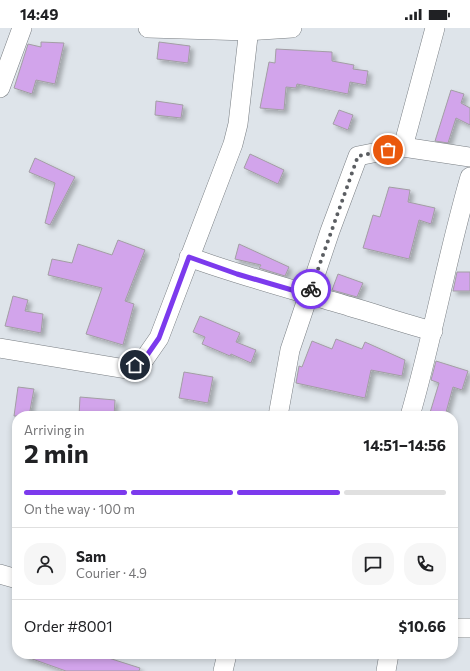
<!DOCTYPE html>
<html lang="en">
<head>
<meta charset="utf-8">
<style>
	body { margin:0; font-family:Commissioner,sans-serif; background:#f6f6f6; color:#202124; height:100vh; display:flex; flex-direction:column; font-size:15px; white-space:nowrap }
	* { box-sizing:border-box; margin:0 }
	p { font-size:13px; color:#757577 }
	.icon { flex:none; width:22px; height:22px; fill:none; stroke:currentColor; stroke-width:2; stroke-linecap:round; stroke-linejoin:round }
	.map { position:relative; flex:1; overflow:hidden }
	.side { position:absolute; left:12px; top:383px; width:446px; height:248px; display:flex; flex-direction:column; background:#fff; border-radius:16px; box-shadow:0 2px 6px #0003 }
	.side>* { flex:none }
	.pin { position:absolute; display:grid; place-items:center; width:34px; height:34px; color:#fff; margin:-17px; border:2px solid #fff; border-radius:50%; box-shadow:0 1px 4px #0007 }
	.courier { position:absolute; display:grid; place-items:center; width:40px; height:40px; margin:-20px; border:3px solid #7c3aed; border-radius:50%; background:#fff; color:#222; box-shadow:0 1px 5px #0007 }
	.summary em { font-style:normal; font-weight:700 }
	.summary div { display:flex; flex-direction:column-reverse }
	.summary { display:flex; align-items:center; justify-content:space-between; height:68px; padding:0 12px }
	h1 { font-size:26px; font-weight:700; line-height:30px }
	.bar { display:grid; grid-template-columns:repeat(4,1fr); gap:6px 4px; align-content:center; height:48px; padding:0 12px }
	.bar i { height:5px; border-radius:3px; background:#e0e0e0 }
	.bar .selected { background:#7c3aed }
	.bar p { grid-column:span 4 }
	.line { display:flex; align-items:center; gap:10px; padding:0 12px; border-top:1px solid #e0e0e0 }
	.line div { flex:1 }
	.round { display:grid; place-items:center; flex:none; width:42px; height:42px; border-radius:16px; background:#f6f6f6 }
	.status { display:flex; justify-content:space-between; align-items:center; height:28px; padding:0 20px; background:#fff; direction:ltr }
	.status svg { height:11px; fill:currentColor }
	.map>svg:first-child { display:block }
</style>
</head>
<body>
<div class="status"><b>14:49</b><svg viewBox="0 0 49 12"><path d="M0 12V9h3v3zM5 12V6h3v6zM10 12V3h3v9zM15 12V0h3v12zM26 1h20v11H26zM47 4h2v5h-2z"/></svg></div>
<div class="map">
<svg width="470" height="643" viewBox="0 0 470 643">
	<defs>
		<filter id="shadow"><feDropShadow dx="3.5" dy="3.5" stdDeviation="2" flood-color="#0004"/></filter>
	</defs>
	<rect width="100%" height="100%" fill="#dee4ea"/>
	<g fill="#d2a4eb" stroke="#a29ea4" filter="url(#shadow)">
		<path d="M41,14L64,15L55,56L36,52L32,66L14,60L28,16L41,19Z"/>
		<path d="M159,14L190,18L188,35L157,31Z"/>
		<path d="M276,21L332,24V33L354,37L353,41L368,43L366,57L350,54L348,66L297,56L296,60L286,59L284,82L260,80L269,34L275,35Z"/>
		<path d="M451,62L464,66L461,75L470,80V97L456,90L448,115L435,113Z"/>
		<path d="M156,73L183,77L181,90L155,87Z"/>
		<path d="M339,82L353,87L348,102L333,96Z"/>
		<path d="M250,126L284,142L278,156L244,140Z"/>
		<path d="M35,130L75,149L50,197L45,195L55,155L29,144Z"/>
		<path d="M389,159L410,162L408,174L435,180L431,196L419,192L409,231L363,220L373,187L380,189Z"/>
		<path d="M118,212L145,222L125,273L134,276L123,317L86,306L102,260L48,247L52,231L72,235L78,216L112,227Z"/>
		<path d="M239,216L289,239L285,248L259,240L261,237L235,231Z"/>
		<path d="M457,244H470V263H453Z"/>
		<path d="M338,246L363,255L357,269L332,262Z"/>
		<path d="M13,268L28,272L25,283L43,286L41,305L5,298Z"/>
		<path d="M200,288L240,305L236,314L256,322L251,335L231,326L230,328L202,316L205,309L193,304Z"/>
		<path d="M336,311L362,321L365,314L405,332L402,348L371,342L365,370L296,355L299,338L302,339L312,313L332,321Z"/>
		<path d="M436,333L468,343L462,362L453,359L445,388H429L439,355L431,352Z"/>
		<path d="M184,344L213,349L208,375L179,370Z"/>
		<path d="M18,359L34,361L29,388H14Z"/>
		<path d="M80,369L115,372L114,388H79Z"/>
		<path d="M25,626H96L140,640L139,643H66L24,628Z"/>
	</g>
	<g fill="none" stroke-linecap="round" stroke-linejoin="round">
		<g stroke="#797e83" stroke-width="20">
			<g id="minor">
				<path d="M148,0L248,3L292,0"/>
				<path d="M0,60L22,0"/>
				<path d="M403,119L435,0"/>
				<path d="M189,229C241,248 295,262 348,278C377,286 404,296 433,303"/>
				<path d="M0,320L126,341L143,333L159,310L233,116L238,96L249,0"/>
				<path d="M278,388L290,322L330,203L358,128L403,119L470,129"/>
				<path d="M410,388C433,309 447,228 470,149"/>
				<path d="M0,546L17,551"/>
				<path d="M453,600H470"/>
				<path d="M223,643L227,626"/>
				<path d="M386,643L389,626"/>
			</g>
		</g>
		<use href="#minor" stroke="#fff" stroke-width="19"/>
	</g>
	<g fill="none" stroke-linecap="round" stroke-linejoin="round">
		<path stroke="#5b5e62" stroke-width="4" stroke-dasharray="0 7.2" d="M311,261L358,128L388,122"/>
		<path stroke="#7c3aed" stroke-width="5" d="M135,337L143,333L159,310L189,229L237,246L309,267L311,261"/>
	</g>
</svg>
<div class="pin" style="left:388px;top:122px;background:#ea580c"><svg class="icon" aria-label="bag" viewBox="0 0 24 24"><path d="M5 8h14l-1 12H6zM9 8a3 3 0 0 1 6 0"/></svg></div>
<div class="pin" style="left:135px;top:337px;background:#1f2937"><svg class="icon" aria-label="home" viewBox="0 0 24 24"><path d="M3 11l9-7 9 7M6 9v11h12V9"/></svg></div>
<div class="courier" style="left:311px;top:261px"><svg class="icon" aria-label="bike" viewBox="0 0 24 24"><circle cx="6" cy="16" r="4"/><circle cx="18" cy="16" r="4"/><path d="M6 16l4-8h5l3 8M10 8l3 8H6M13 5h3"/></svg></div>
<section class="side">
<div class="summary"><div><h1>2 min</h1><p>Arriving in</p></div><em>14:51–14:56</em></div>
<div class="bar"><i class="selected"></i><i class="selected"></i><i class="selected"></i><i></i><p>On the way · 100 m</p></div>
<div class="line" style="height:72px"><a class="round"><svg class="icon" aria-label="person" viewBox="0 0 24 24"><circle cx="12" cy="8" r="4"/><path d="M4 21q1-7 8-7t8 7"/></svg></a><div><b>Sam</b><p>Courier · 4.9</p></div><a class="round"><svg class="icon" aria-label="chat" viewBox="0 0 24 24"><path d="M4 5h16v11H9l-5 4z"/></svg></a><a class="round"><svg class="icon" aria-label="phone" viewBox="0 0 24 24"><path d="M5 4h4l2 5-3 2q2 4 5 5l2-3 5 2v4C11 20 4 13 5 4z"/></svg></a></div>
<div class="line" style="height:52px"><div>Order #8001</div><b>$10.66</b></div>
</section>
</div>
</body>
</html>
